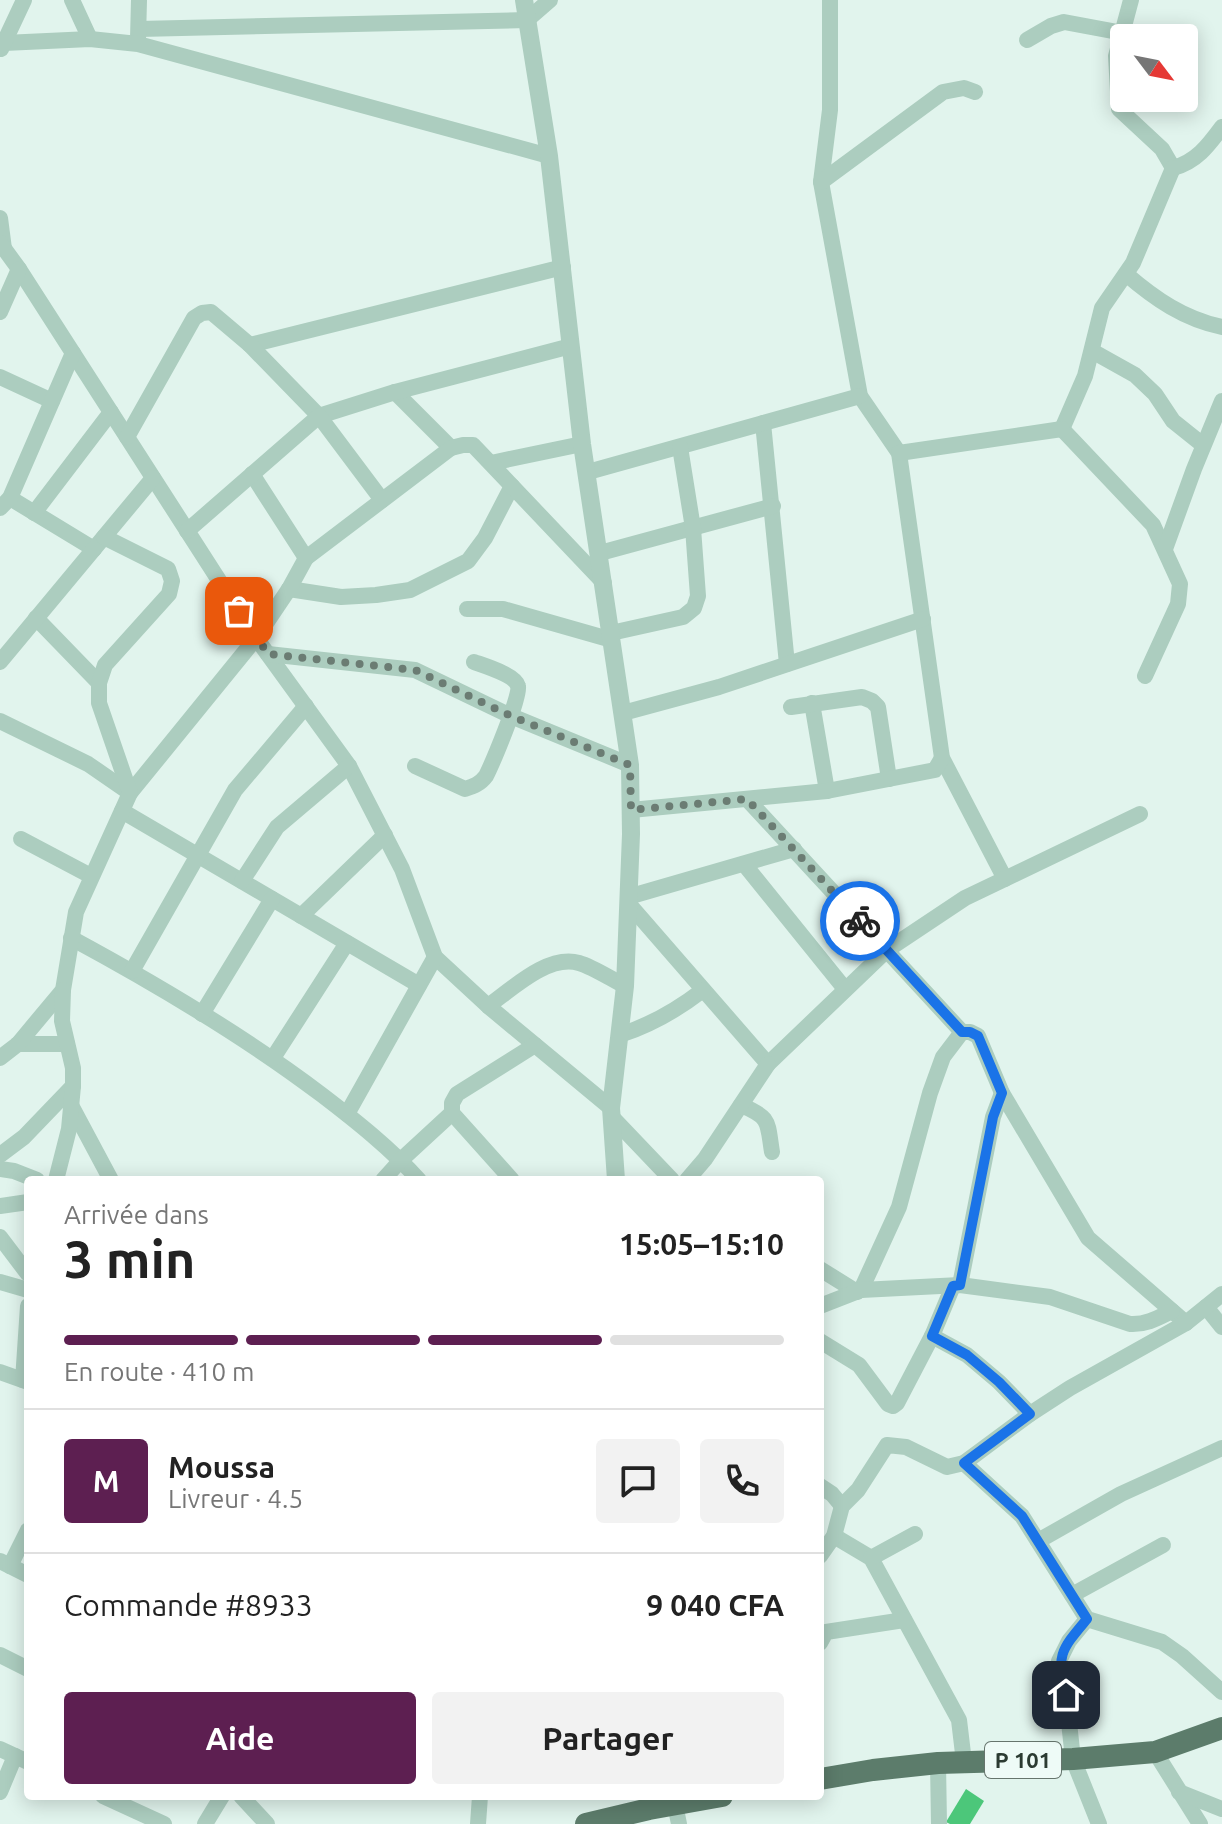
<!DOCTYPE html>
<html lang="fr">
<head>
<meta charset="utf-8">
<style>
	body { margin:0; font-family:Ubuntu,sans-serif; background:#f2f2f2; color:#222; height:100vh; display:flex; flex-direction:column; font-size:30px; white-space:nowrap }
	* { box-sizing:border-box; margin:0 }
	p { font-size:26px; color:#767676 }
	.icon { flex:none; width:44px; height:44px; fill:none; stroke:currentColor; stroke-width:2; stroke-linecap:round; stroke-linejoin:round }
	.map { position:relative; flex:1; overflow:hidden }
	.sheet { position:absolute; left:24px; top:1176px; width:800px; height:624px; display:flex; flex-direction:column; background:#fff; border-radius:8px; box-shadow:0 4px 20px #0003 }
	.sheet>* { flex:none }
	.needle { width:52px; rotate:122deg }
	.fabs { position:absolute; left:1110px; top:24px; display:grid; gap:16px }
	.fabs a { display:grid; place-items:center; width:88px; height:88px; border-radius:8px; background:#fff; box-shadow:0 4px 20px #0003; font-size:40px }
	.pin { position:absolute; display:grid; place-items:center; width:68px; height:68px; color:#fff; margin:-34px; border-radius:16px; box-shadow:0 4px 12px #0006 }
	.courier { position:absolute; display:grid; place-items:center; width:80px; height:80px; margin:-40px; border:6px solid #1a73e8; border-radius:50%; background:#fff; color:#222; box-shadow:0 2px 10px #0007 }
	.head em { font-style:normal; font-weight:700 }
	.head div { display:flex; flex-direction:column-reverse }
	.head { display:flex; align-items:center; justify-content:space-between; height:136px; padding:0 40px }
	h1 { font-size:52px; font-weight:700; line-height:60px }
	.bar { display:grid; grid-template-columns:repeat(4,1fr); gap:12px 8px; align-content:center; height:96px; padding:0 40px }
	.bar i { height:10px; border-radius:6px; background:#e0e0e0 }
	.bar .on { background:#5d1f51 }
	.bar p { grid-column:span 4 }
	.line { display:flex; align-items:center; gap:20px; padding:0 40px; border-top:2px solid #e0e0e0 }
	.line div { flex:1 }
	.round { display:grid; place-items:center; flex:none; width:84px; height:84px; border-radius:8px; background:#f2f2f2 }
	.primary-button { display:flex; gap:16px; margin-top:auto; padding:16px 40px }
	.primary-button a { flex:1; height:92px; border-radius:8px; background:#5d1f51; color:#fff; font-size:32px; font-weight:700; line-height:92px; text-align:center }
	.primary-button a+a { background:#f2f2f2; color:#222 }
	.map>svg:first-child { display:block }
</style>
</head>
<body>
<div class="map">
<svg width="1222" height="1824" viewBox="0 0 1222 1824">
	<rect width="100%" height="100%" fill="#e1f4ed"/>
	<path fill="#4cc77a" d="M966,1789L984,1801L970,1824H950L946,1822Z"/>
	<g fill="none" stroke-linecap="round" stroke-linejoin="round">
		<g stroke="#accdbf" stroke-width="16">
			<path d="M72,0L90,39"/>
			<path d="M830,0V110L821,182L860,396L899,453L942,758L1005,879"/>
			<path d="M1131,0L1116,56L1119,109L1162,149L1173,168"/>
			<path d="M139,29L527,20L550,0"/>
			<path d="M138,39L139,0"/>
			<path d="M1027,40L1051,26L1064,22L1123,33"/>
			<path d="M0,46L4,43L90,39L138,44L549,156"/>
			<path d="M1,49L24,0"/>
			<path d="M1173,168C1196,162 1208,146 1222,127"/>
			<path d="M821,182L943,92L964,88L975,92"/>
			<path d="M0,218L4,249"/>
			<path d="M0,243L19,269L256,638L349,766L402,869L435,957L488,1006L611,1108"/>
			<path d="M1126,274C1155,299 1184,319 1222,327"/>
			<path d="M0,312L19,269"/>
			<path d="M250,345L563,267"/>
			<path d="M1092,351L1135,375L1155,394L1173,421L1203,445"/>
			<path d="M0,377L52,401"/>
			<path d="M395,392L451,448"/>
			<path d="M763,423L787,664"/>
			<path d="M1062,429L1153,525L1180,584L1178,604L1145,676"/>
			<path d="M1062,429L1085,376L1102,308L1133,263L1173,168"/>
			<path d="M127,437L194,318L202,313L211,312L250,345L319,416L395,392L571,346"/>
			<path d="M899,453L1062,429"/>
			<path d="M491,463L582,444"/>
			<path d="M588,472L860,396"/>
			<path d="M252,474L306,558"/>
			<path d="M10,498L94,549"/>
			<path d="M0,508L10,498L73,353"/>
			<path d="M34,513L111,412"/>
			<path d="M187,531L319,416L382,500"/>
			<path d="M1165,549L1194,469L1222,401"/>
			<path d="M600,553L773,506"/>
			<path d="M289,589L341,597L376,595L410,590L468,561L485,538L512,486"/>
			<path d="M467,609H503L612,640"/>
			<path d="M36,618L99,683"/>
			<path d="M611,633L683,617L694,608L698,596L693,528L680,447"/>
			<path d="M268,654L415,670L511,716L630,765"/>
			<path d="M0,662L153,478"/>
			<path d="M812,703L827,791"/>
			<path d="M791,707L862,697L872,701L878,707L889,779"/>
			<path d="M623,713L719,687L923,619"/>
			<path d="M0,721L88,764L130,793L256,638L289,589L306,558L451,448L463,445H473L604,583"/>
			<path d="M415,766L465,789C474,786 480,784 486,776C492,764 521,696 518,686C515,675 485,666 474,662"/>
			<path d="M747,799L962,1032"/>
			<path d="M631,810L827,791L935,770L942,758"/>
			<path d="M122,811L419,985"/>
			<path d="M21,839L91,876"/>
			<path d="M744,864L845,989"/>
			<path d="M242,881L277,827L349,766"/>
			<path d="M628,897L794,849"/>
			<path d="M628,903L768,1064L887,950L965,898L1140,814"/>
			<path d="M301,916L385,835"/>
			<path d="M71,938C158,985 243,1035 322,1095C356,1121 390,1148 419,1180"/>
			<path d="M132,971L235,790L306,706"/>
			<path d="M488,1006C512,989 548,954 579,963C593,967 611,979 625,986"/>
			<path d="M202,1014L272,899"/>
			<path d="M620,1035C651,1025 677,1010 703,990"/>
			<path d="M18,1044H67"/>
			<path d="M0,1058L18,1044L63,990L76,912L130,793L99,703V683L105,665L169,594L172,581L168,569L104,537"/>
			<path d="M273,1058L347,943"/>
			<path d="M741,1105C771,1118 767,1121 772,1152"/>
			<path d="M72,1107L111,1180"/>
			<path d="M452,1113L512,1180"/>
			<path d="M347,1114L435,957"/>
			<path d="M611,1116L672,1180"/>
			<path d="M0,1155L24,1137L73,1086"/>
			<path d="M0,1169L14,1171L37,1180"/>
			<path d="M56,1180L69,1129L73,1086V1068L62,1021L63,990"/>
			<path d="M383,1180L401,1160L452,1113V1103L457,1094L535,1045"/>
			<path d="M687,1180L705,1159L768,1064"/>
			<path d="M0,1206L28,1202"/>
			<path d="M0,1237L28,1274"/>
			<path d="M820,1269L857,1292"/>
			<path d="M0,1282L28,1290"/>
			<path d="M960,1285L993,1117L1002,1093"/>
			<path d="M861,1290L899,1207L930,1093L943,1057L962,1032H970L978,1036L1002,1093L1088,1238L1186,1323"/>
			<path d="M820,1306L861,1290L960,1285L1050,1297L1130,1324C1146,1325 1158,1318 1172,1311"/>
			<path d="M1206,1307L1222,1327"/>
			<path d="M932,1336L967,1355L999,1382L1030,1414"/>
			<path d="M820,1341L859,1365L888,1404L893,1406L897,1403L932,1336L953,1286"/>
			<path d="M0,1372L28,1382"/>
			<path d="M23,1380L28,1306"/>
			<path d="M964,1463L1022,1516L1087,1619L1162,1642L1182,1656L1222,1692"/>
			<path d="M820,1486L832,1494L842,1506"/>
			<path d="M834,1536L871,1558L959,1720L964,1762"/>
			<path d="M1038,1541L1121,1494L1222,1448"/>
			<path d="M820,1556L834,1536L842,1506L858,1490L887,1445L906,1447L947,1467L964,1463L1030,1414L1070,1388L1186,1323L1222,1294"/>
			<path d="M871,1558L915,1534"/>
			<path d="M0,1561L28,1575"/>
			<path d="M10,1566L28,1530"/>
			<path d="M1072,1595L1163,1545"/>
			<path d="M1087,1619L1069,1641L1059,1661L1061,1678L1066,1695L1073,1759L1099,1824"/>
			<path d="M820,1643L826,1632L904,1620"/>
			<path d="M0,1655L28,1669"/>
			<path d="M0,1749L28,1762"/>
			<path d="M1155,1752L1200,1824"/>
			<path d="M938,1763L939,1824"/>
			<path d="M0,1792L15,1756"/>
			<path d="M1179,1792L1222,1809"/>
			<path d="M103,1796L164,1824"/>
			<path d="M241,1796L267,1824"/>
			<path d="M675,1804L679,1824"/>
			<path d="M205,1824L222,1796"/>
			<path d="M478,1824L480,1796"/>
		</g>
		<path stroke="#accdbf" stroke-width="18" d="M524,0L549,156L582,444L630,765L631,834L625,986L611,1108L616,1180"/>
		<g stroke="#5c7c6b" stroke-width="22">
			<path d="M820,1779L873,1770L938,1763L1073,1759L1155,1752L1222,1728"/>
			<path d="M586,1824L649,1809L722,1796"/>
		</g>
	</g>
	<g fill="none" stroke-linecap="round" stroke-linejoin="round">
		<path stroke="#6b7c73" stroke-width="8" stroke-dasharray="0 14.4" d="M239,611L268,654L415,670L511,716L630,765L631,810L747,799L860,921"/>
		<path stroke="#1a73e8" stroke-width="10" d="M860,921L962,1032H970L978,1036L1002,1093L993,1117L960,1285L953,1286L932,1336L967,1355L999,1382L1030,1414L964,1463L1022,1516L1087,1619C1062,1649 1055,1655 1066,1695"/>
	</g>
	<g text-anchor="middle" stroke-width="6" stroke-linejoin="round" paint-order="stroke">
		<rect fill="#eefbf7" stroke="#66756d" stroke-width="2" x="985" y="1742" width="76" height="36" rx="6"/>
		<g font-size="22" font-weight="bold" fill="#2b3b32">
			<text x="1023" y="1768">P 101</text>
		</g>
	</g>
</svg>
<div class="fabs">
<a><svg class="needle" viewBox="-14 -14 28 28"><path d="M0-13l5 13h-10z" fill="#e53935"/><path d="M0 13l5-13h-10z" fill="#767676"/></svg></a>
</div>
<div class="pin" style="left:239px;top:611px;background:#ea580c"><svg class="icon" aria-label="bag" viewBox="0 0 24 24"><path d="M5 8h14l-1 12H6zM9 8a3 3 0 0 1 6 0"/></svg></div>
<div class="pin" style="left:1066px;top:1695px;background:#1f2937"><svg class="icon" aria-label="home" viewBox="0 0 24 24"><path d="M3 11l9-7 9 7M6 9v11h12V9"/></svg></div>
<div class="courier" style="left:860px;top:921px"><svg class="icon" aria-label="bike" viewBox="0 0 24 24"><circle cx="6" cy="16" r="4"/><circle cx="18" cy="16" r="4"/><path d="M6 16l4-8h5l3 8M10 8l3 8H6M13 5h3"/></svg></div>
<section class="sheet">
<div class="head"><div><h1>3 min</h1><p>Arrivée dans</p></div><em>15:05–15:10</em></div>
<div class="bar"><i class="on"></i><i class="on"></i><i class="on"></i><i></i><p>En route · 410 m</p></div>
<div class="line" style="height:144px"><b class="round" style="background:#5d1f51;color:#fff">M</b><div><b>Moussa</b><p>Livreur · 4.5</p></div><a class="round"><svg class="icon" aria-label="chat" viewBox="0 0 24 24"><path d="M4 5h16v11H9l-5 4z"/></svg></a><a class="round"><svg class="icon" aria-label="phone" viewBox="0 0 24 24"><path d="M5 4h4l2 5-3 2q2 4 5 5l2-3 5 2v4C11 20 4 13 5 4z"/></svg></a></div>
<div class="line" style="height:104px"><div>Commande #8933</div><b>9 040 CFA</b></div>
<div class="primary-button"><a>Aide</a><a>Partager</a></div>
</section>
</div>
</body>
</html>
